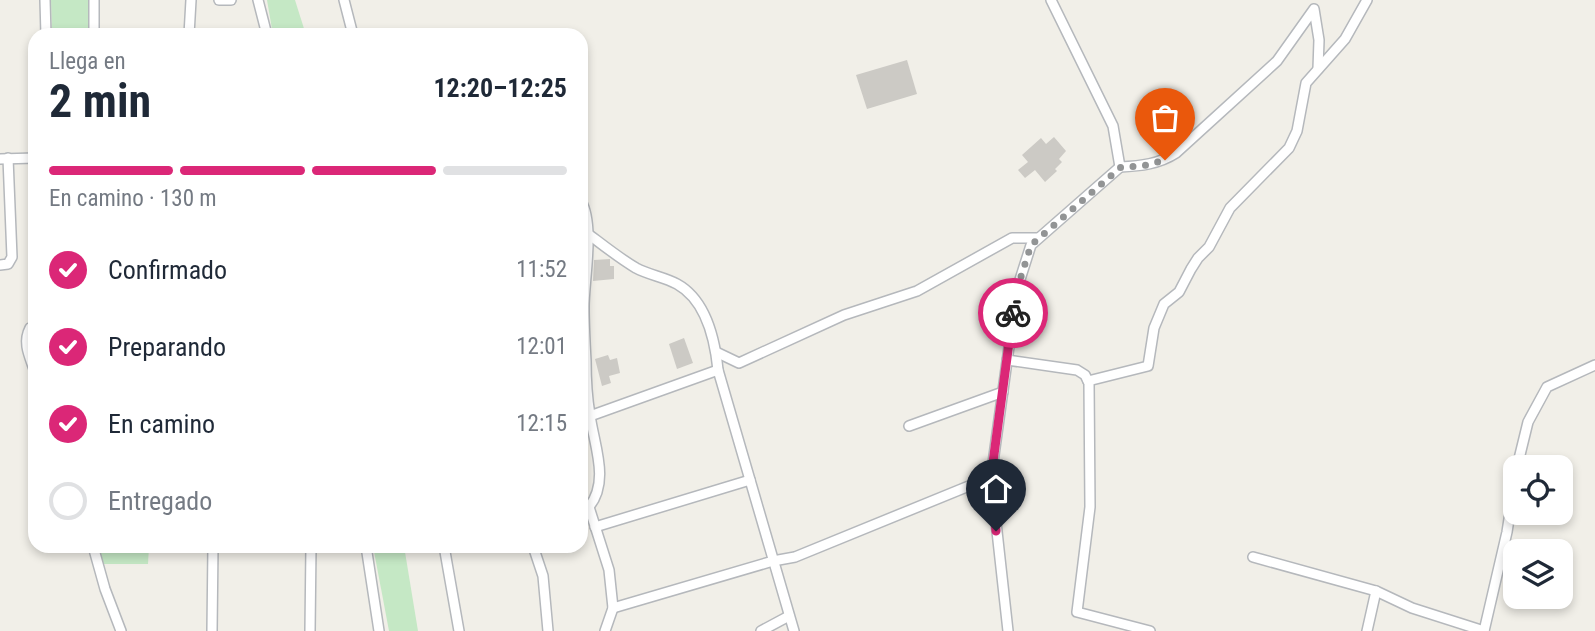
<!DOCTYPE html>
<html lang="es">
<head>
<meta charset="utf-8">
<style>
	body { margin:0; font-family:"Roboto Condensed",sans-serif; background:#f6f6f7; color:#1f2937; height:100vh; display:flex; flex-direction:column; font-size:26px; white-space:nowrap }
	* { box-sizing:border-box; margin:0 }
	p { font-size:23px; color:#747a83 }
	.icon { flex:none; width:38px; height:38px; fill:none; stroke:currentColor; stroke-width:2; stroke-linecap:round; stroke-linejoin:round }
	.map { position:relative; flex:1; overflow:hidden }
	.panel { position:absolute; left:28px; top:28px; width:560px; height:525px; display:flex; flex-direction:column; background:#fff; border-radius:21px; box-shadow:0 4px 10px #0003 }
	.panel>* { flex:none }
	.tools { position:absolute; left:1503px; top:455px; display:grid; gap:14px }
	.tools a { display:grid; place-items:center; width:70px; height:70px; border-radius:14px; background:#fff; box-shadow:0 4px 10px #0003; font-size:35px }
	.pin { position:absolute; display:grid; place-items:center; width:60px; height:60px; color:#fff; margin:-72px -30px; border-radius:50% 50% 50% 0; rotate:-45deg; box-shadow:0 0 7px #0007 }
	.pin .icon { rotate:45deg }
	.courier { position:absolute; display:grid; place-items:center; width:70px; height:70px; margin:-35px; border:5px solid #db2777; border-radius:50%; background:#fff; color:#222; box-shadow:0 2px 9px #0007 }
	.summary em { font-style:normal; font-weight:700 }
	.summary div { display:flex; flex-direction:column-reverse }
	.summary { display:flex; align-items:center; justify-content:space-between; height:119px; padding:0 21px }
	h1 { font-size:46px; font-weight:700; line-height:52px }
	.bar { display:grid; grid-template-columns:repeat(4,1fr); gap:10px 7px; align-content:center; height:84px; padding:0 21px }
	.bar i { height:9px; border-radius:5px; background:#e0e1e3 }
	.bar .on { background:#db2777 }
	.bar p { grid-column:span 4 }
	ol { padding:0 21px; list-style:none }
	li { display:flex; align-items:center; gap:21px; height:77px }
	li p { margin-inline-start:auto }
	li .icon { padding:7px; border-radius:50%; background:#db2777; color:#fff; stroke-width:4 }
	li:last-child { color:#747a83 }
	li i { width:38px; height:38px; border:4px solid #e0e1e3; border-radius:50% }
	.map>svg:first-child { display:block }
</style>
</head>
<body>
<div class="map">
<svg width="1595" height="631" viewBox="0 0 1595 631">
	<rect width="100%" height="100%" fill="#f1efe8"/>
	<g fill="#c5e8c5">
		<path d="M51,0H88L89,35H52Z"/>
		<path d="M267,0H295L306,35H273Z"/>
		<path d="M99,546H149L148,564H102Z"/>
		<path d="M373,546H404L418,631H389Z"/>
	</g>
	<g fill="#cccac5">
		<path d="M907,60L917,94L867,109L856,75Z"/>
		<path d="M1054,137L1066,151L1059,159L1062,162L1055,169L1057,171L1045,182L1035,170L1025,178L1018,170L1028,162L1022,155L1041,138L1046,144Z"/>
		<path d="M610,259V266H614V279L593,281L594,260Z"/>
		<path d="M684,338L693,363L677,369L669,344Z"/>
		<path d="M608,355L610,360L617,358L620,373L609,376L611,383L602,386L595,359Z"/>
	</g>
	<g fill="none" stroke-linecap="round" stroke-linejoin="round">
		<g stroke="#b5b8bc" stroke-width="12">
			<g id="minor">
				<path d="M45,0L46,35"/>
				<path d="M94,0V35"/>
				<path d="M219,0H231"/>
				<path d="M258,0L267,35"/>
				<path d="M344,0L353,35"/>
				<path d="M1051,0L1113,126L1120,167C1141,166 1159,164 1176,153L1277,61L1314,9L1319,40L1318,69"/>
				<path d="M189,35L191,0"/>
				<path d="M0,159L35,158"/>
				<path d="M581,201C595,225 584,280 584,307C584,325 585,343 586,361C586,379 587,397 590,415C594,445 610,481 589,507L609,570L613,608L605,631"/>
				<path d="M587,233C603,245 619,258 636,268C649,275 664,277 677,284C706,300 715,340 718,370L794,631"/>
				<path d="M0,265L8,264L12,257L8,158"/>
				<path d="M35,326L30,328C22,343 30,357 35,372"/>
				<path d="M716,352L739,363L844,315L917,291L1012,238H1038"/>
				<path d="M1007,360L1077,370L1085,375L1089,383L1090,507L1077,612L1150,631"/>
				<path d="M1088,381L1148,366L1154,328L1164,304L1179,292L1191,269L1198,258L1209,247L1230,208L1289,148L1297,131L1306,83L1345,39L1367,0"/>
				<path d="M590,416L718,370"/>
				<path d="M909,426L1003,392"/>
				<path d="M1517,467L1528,422L1547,387L1595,365"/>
				<path d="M595,527L750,480"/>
				<path d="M93,546L105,589L121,631"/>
				<path d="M366,546L379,631"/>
				<path d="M444,546L459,631"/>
				<path d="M533,546L543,576L548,631"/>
				<path d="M1253,557L1376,591L1412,608L1484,631"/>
				<path d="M613,608L773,561L795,557L991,477"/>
				<path d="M212,631L213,546"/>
				<path d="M310,631L311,546"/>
				<path d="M761,631L789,616"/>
				<path d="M1008,631L991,477L1017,289L1031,245L1120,167"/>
				<path d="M1367,631L1376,591"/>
				<path d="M1484,631L1507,532L1516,474"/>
			</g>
		</g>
		<use href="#minor" stroke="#fff" stroke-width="9"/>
	</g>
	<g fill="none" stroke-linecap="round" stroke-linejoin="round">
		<path stroke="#929495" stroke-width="7" stroke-dasharray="0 12.6" d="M1013,313L1017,289L1031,245L1121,167L1143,166L1165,160"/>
		<path stroke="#db2777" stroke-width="9" d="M996,531L991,477L1013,313"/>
	</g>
</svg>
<div class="tools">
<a><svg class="icon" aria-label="locate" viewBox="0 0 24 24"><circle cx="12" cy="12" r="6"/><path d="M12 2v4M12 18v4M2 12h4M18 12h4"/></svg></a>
<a><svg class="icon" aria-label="layers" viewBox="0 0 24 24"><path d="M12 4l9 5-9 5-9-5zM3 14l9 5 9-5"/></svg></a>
</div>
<div class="pin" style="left:1165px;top:160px;background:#ea580c"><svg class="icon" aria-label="bag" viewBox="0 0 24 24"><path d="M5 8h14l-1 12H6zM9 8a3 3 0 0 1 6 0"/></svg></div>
<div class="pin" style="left:996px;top:531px;background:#1f2937"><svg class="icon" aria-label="home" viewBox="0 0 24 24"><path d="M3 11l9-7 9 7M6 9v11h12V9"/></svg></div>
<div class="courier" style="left:1013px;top:313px"><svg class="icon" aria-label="bike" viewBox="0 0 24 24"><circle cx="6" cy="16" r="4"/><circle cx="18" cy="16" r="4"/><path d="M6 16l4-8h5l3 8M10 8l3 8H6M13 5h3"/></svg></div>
<section class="panel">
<div class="summary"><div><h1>2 min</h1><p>Llega en</p></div><em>12:20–12:25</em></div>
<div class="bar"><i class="on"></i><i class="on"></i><i class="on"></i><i></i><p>En camino · 130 m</p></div>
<ol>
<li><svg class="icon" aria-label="check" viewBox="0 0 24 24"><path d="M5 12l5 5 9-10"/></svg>Confirmado<p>11:52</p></li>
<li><svg class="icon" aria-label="check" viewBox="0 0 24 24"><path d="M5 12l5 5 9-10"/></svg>Preparando<p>12:01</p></li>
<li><svg class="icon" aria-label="check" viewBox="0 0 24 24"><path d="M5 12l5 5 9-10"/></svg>En camino<p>12:15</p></li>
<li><i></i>Entregado</li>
</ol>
</section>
</div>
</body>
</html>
